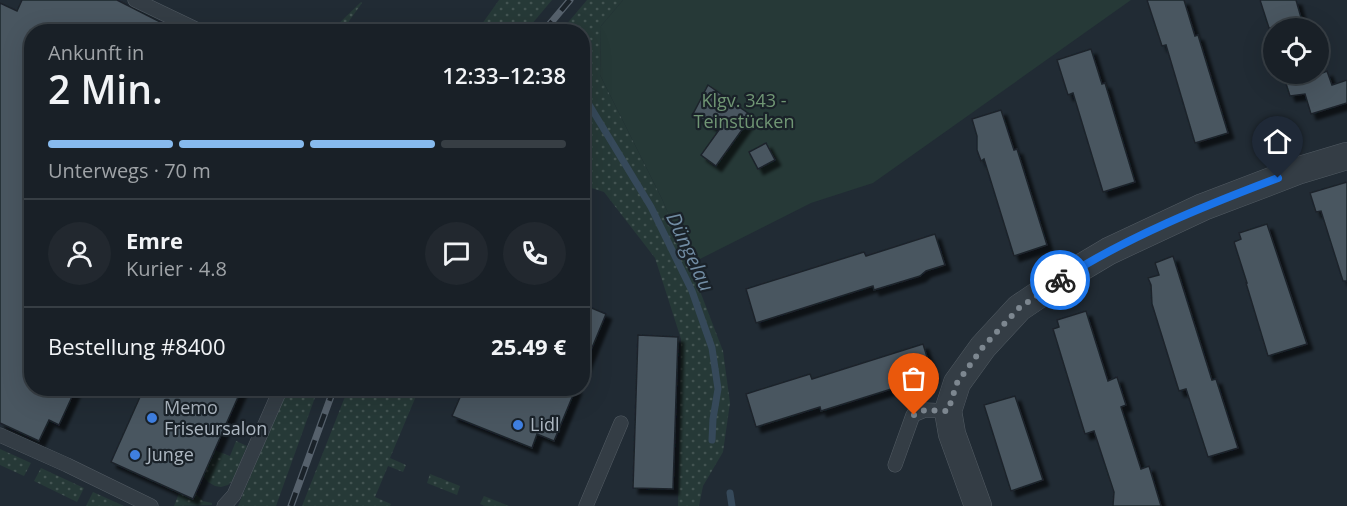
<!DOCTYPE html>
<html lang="de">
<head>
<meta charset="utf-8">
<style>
	body { margin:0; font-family:"Open Sans",sans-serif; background:#22282f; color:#f1f3f6; height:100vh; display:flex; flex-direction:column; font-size:22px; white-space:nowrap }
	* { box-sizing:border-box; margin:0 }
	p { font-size:20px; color:#9fa3a7 }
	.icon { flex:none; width:33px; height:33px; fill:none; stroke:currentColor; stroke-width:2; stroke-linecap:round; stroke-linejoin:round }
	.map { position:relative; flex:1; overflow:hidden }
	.sheet { position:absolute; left:24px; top:24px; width:566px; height:372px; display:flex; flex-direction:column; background:#192027; border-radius:24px; box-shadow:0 6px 24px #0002,0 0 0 2px #373e44 }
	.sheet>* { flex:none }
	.buttons { position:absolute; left:1263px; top:18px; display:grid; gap:12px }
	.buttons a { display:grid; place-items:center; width:66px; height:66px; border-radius:50%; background:#192027; box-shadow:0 6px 24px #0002,0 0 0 2px #373e44; font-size:30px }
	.pin { position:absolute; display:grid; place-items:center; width:51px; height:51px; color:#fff; margin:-62px -26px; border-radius:50% 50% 50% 0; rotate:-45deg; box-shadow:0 0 6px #0007 }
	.pin .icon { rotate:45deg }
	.courier { position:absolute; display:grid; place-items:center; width:60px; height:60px; margin:-30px; border:4px solid #1a73e8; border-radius:50%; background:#fff; color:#222; box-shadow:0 2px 8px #0007 }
	.summary em { font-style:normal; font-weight:600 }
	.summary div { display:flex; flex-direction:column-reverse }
	.summary { display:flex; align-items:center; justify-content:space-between; height:102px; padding:0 24px }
	h1 { font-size:39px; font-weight:600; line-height:45px }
	.bar { display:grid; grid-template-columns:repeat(4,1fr); gap:9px 6px; align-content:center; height:72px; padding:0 24px }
	.bar i { height:8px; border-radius:4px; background:#373e44 }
	.bar .active { background:#87baee }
	.bar p { grid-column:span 4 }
	.line { display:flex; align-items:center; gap:15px; padding:0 24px; border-top:2px solid #373e44 }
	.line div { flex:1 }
	.round { display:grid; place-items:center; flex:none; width:63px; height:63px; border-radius:32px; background:#22282f }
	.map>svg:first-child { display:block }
</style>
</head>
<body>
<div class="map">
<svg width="1347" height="506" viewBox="0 0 1347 506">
	<defs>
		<pattern id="grass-dots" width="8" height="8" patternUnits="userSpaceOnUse" patternTransform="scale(1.5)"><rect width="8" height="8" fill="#263937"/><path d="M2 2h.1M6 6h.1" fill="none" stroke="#435452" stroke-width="1.8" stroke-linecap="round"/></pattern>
		<filter id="shadow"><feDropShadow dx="5.5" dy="5.5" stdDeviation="1.5" flood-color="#0009"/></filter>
	</defs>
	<rect width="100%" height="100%" fill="#212b34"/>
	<g fill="url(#grass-dots)">
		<path d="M499,0H552L526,31H477Z"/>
		<path d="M587,0H623L601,26L600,75L662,199L687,257L723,351L730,403L723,452L703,486L699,506H678L681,339L655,258L604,192L582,185V32H560Z"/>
		<path d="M361,2L362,3L342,31H331Z"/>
		<path d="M287,389H318L276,506H238Z"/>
		<path d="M348,389H419L390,458L406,465L403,472L388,466L375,497L391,504L390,506H302Z"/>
		<path d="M236,441L247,446L233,480L228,485L221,487L215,486L208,482L203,476L214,450L230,456Z"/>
		<path d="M0,449L31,463L24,476L0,465Z"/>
		<path d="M41,468L84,488L77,502L34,481Z"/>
		<path d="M430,474L460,486L457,495L427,483Z"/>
		<path d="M93,492L124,506H86Z"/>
		<path d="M179,493L193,499L196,494L203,501L212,503V505L174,506Z"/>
		<path d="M484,496L509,506H485L480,504Z"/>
	</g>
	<path fill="#263937" d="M623,0H1131L873,183L811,203L700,259L687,257L662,199L600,75L601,26Z"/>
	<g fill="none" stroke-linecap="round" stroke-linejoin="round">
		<g stroke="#36495a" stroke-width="7">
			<path d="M582,93L651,207L692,291L712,348L718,389L713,419L712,440"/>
			<path d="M730,493L732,506"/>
		</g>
	</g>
	<g fill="#495660" stroke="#1c242b" stroke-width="1.5" filter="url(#shadow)">
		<path d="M22,0H117L180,32H32V388H76L59,425L49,420L39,441L0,423V3L17,11Z"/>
		<path d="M1147,0H1184L1195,36L1198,35L1228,133L1195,143L1166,45L1162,46Z"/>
		<path d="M1260,0H1296L1304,28H1269Z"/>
		<path d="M1091,49L1102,84L1105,83L1135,182L1103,192L1073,93L1068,95L1057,60Z"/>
		<path d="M1327,71L1332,85L1347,80V103L1311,114L1305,94L1290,96L1283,74H1320Z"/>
		<path d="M708,85L752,116L716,166L701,155L719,130L693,114Z"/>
		<path d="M1001,110L1014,150L1017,149L1047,245L1014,256L984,159L981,161L977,150V136L972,119Z"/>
		<path d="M766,143L775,160L758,169L749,152Z"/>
		<path d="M1347,182V281H1343L1321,211L1316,212L1310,193Z"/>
		<path d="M1267,224L1307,344L1268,356L1246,283H1247L1234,242L1241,239L1239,233Z"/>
		<path d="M935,234L945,265L926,271L920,276L874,290L873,286L756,323L746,289L864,252L866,256Z"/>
		<path d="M1173,256L1212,380L1216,379L1238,448L1208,457L1186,389L1179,391L1152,304L1151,285L1148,278L1159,275L1155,263Z"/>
		<path d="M582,304L606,314L582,372Z"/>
		<path d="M1086,311L1108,381L1117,377L1126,405L1121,407L1141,469L1149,466L1161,506H1113L1114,492L1094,431L1085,434L1053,329L1059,327L1057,320Z"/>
		<path d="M638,335L678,337L673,489L633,488Z"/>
		<path d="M923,344L933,376L821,411L820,407L756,427L746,394L810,374L812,379Z"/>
		<path d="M144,388H242L193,499L111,462Z"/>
		<path d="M464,388H576L554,441L537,434L532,448L452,416Z"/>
		<path d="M1015,396L1043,480L1011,491L984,405Z"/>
	</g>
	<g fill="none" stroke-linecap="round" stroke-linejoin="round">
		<g stroke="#525b63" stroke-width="15">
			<g id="service">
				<path d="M135,0L202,32"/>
				<path d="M0,435L67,465L151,506"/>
				<path d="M895,465L913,415L925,410L948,411"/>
				<path d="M224,506L234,495L281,388"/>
				<path d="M586,506L621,423"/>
			</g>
		</g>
		<g stroke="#525b63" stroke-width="28">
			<path id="minor" d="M978,506L952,434L948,411L957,383L983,347L1019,308L1062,279L1109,251L1203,207L1300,170L1347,156"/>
		</g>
		<use href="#service" stroke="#343d45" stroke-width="14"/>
		<use href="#minor" stroke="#343d45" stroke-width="27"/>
		<g stroke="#56616c" stroke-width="7">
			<g id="rail">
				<path d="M543,32L570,0"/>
				<path d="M291,506L334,388"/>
			</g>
		</g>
		<use href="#rail" stroke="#1a2229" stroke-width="4.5" stroke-dasharray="14" stroke-linecap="butt"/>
	</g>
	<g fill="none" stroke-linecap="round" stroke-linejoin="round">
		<path stroke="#7d8790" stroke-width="6" stroke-dasharray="0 10.8" d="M914,415L925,410L948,411L957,383L983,347L1019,308L1060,280"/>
		<path stroke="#1a73e8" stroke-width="8" d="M1060,280C1127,237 1204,206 1278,178"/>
	</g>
	<g fill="#3f7fe0" stroke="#1a2229" stroke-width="2">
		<circle cx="152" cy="418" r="6"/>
		<circle cx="518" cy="425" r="6"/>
		<circle cx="135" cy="455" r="6"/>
	</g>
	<g text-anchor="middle" stroke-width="4.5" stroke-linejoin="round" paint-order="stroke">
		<g font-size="18" fill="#709674" stroke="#1a2229">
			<text x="744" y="107">Klgv. 343 -<tspan x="744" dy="21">Teinstücken</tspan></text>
		</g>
		<g font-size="18" fill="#aeb8c2" stroke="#1a2229" text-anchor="start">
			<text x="164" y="414">Memo<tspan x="164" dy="21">Friseursalon</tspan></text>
			<text x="530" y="431">Lidl</text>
			<text x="147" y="461">Junge</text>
		</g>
		<g font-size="20" font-style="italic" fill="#718ca3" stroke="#1a2229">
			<text transform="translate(690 252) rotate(65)" y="7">Düngelau</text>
		</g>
	</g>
</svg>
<div class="buttons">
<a><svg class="icon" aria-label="locate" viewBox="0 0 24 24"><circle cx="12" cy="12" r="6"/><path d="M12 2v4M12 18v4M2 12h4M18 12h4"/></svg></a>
</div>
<div class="pin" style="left:914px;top:415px;background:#ea580c"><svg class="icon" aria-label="bag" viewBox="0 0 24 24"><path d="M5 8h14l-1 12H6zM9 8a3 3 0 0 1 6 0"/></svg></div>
<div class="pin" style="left:1278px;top:178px;background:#1f2937"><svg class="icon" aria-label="home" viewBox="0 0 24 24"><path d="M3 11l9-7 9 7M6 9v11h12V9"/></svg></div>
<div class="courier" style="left:1060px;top:280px"><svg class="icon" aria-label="bike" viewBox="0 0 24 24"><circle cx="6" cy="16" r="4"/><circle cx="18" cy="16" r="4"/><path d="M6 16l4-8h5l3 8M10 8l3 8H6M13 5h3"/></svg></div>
<section class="sheet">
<div class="summary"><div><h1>2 Min.</h1><p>Ankunft in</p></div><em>12:33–12:38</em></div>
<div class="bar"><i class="active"></i><i class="active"></i><i class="active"></i><i></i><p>Unterwegs · 70 m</p></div>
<div class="line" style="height:108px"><a class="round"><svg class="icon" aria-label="person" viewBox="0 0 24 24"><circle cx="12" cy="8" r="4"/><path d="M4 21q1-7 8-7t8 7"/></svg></a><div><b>Emre</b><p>Kurier · 4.8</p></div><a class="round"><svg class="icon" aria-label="chat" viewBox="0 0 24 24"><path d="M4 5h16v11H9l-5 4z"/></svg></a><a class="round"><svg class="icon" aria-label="phone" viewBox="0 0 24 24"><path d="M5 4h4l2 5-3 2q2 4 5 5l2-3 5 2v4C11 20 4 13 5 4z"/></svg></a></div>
<div class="line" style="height:78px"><div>Bestellung #8400</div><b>25.49 €</b></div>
</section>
</div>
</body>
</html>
